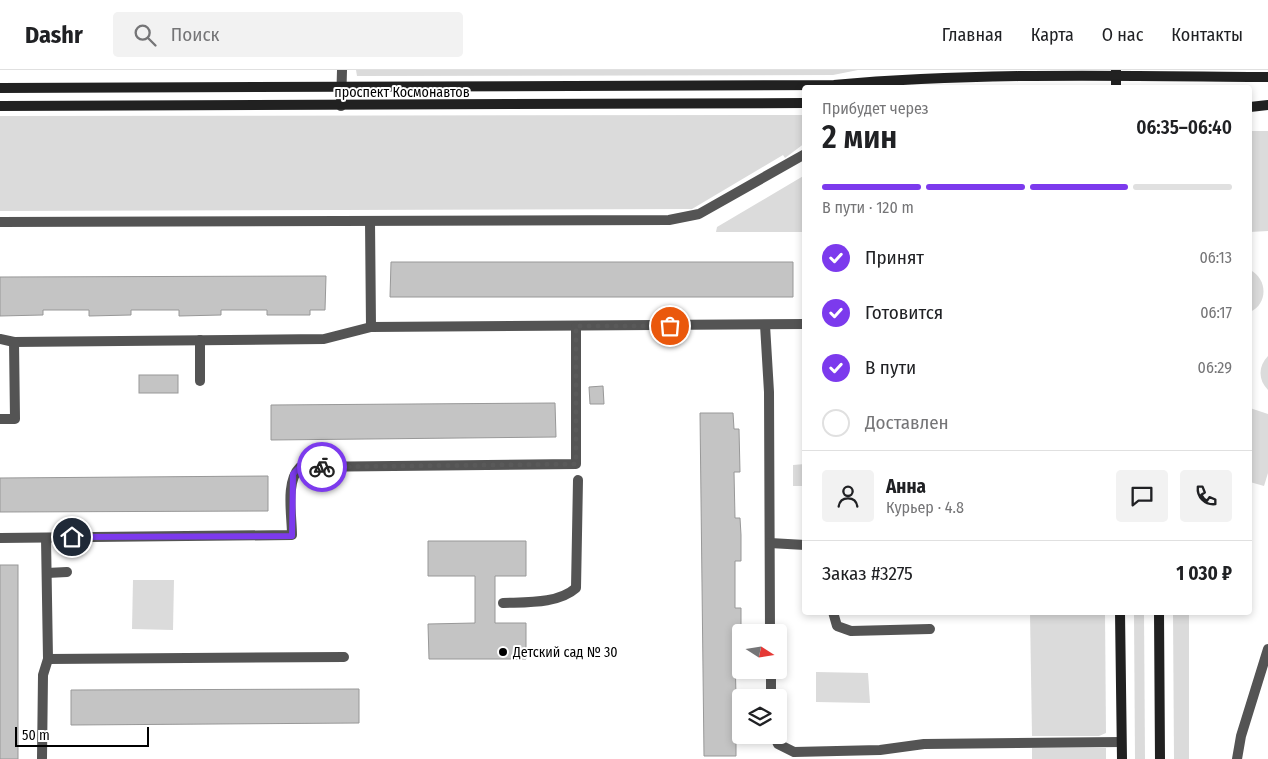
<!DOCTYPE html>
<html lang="ru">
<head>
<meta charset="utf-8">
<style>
	body { margin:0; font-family:"Fira Sans Condensed",sans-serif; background:#f2f2f2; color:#202124; height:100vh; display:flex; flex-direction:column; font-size:19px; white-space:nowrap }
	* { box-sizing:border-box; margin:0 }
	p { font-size:16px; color:#757577 }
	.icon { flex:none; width:28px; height:28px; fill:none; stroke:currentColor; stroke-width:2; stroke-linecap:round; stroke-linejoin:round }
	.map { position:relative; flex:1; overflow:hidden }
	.details { position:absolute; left:802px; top:15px; width:450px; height:530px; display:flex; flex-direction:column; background:#fff; border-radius:5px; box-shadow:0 2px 8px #0003 }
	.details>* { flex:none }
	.needle { width:32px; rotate:102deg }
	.buttons { position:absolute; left:732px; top:554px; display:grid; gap:10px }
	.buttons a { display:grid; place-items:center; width:55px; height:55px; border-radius:5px; background:#fff; box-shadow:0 2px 8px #0003; font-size:25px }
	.scale { position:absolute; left:15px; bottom:12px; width:134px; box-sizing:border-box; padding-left:5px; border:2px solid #000; border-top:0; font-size:14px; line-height:18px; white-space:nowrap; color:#000; -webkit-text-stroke:4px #fff; paint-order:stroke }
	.pin { position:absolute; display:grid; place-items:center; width:42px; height:42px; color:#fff; margin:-21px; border:2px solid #fff; border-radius:50%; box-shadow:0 1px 5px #0007 }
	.courier { position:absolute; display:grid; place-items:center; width:50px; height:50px; margin:-25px; border:4px solid #7c3aed; border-radius:50%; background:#fff; color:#222; box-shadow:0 1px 6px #0007 }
	.summary em { font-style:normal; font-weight:600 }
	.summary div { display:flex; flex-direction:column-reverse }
	.summary { display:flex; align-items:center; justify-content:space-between; height:85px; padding:0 20px }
	h1 { font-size:32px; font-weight:600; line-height:38px }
	.bar { display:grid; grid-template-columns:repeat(4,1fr); gap:8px 5px; align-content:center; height:60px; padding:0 20px }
	.bar i { height:6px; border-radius:4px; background:#e0e0e0 }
	.bar .on { background:#7c3aed }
	.bar p { grid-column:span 4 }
	.line { display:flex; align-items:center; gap:12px; padding:0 20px; border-top:1px solid #e0e0e0 }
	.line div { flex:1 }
	.round { display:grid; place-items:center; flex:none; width:52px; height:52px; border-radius:5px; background:#f2f2f2 }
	ol { padding:0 20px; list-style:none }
	li { display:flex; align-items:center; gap:15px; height:55px }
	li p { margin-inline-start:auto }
	li .icon { padding:5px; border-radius:50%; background:#7c3aed; color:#fff; stroke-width:4 }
	li:last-child { color:#757577 }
	li i { width:28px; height:28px; border:2px solid #e0e0e0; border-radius:50% }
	header { display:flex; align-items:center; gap:30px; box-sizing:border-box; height:70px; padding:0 25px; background:#fff; border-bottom:1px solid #e0e0e0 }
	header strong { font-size:24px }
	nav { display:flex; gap:28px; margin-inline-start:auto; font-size:18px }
	.search { width:350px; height:45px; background:#f2f2f2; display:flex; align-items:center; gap:12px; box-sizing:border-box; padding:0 18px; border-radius:5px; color:#757577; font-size:19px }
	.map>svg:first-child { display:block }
</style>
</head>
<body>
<header>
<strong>Dashr</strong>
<div class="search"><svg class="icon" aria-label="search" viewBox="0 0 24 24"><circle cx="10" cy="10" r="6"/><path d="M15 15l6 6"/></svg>Поиск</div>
<nav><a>Главная</a><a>Карта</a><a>О нас</a><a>Контакты</a></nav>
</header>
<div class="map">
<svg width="1268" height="689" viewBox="0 0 1268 689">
	<rect width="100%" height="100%" fill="#fff"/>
	<g fill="#dbdbdb">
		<path d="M356,0H858L833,5L357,6Z"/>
		<path d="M805,45V73L785,88L783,85L692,139L0,141V46Z"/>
		<path d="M1250,61H1268V161L1250,162Z"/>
		<path d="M805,105V162H716L717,157Z"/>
		<path d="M1250,200C1268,209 1268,234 1250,242Z"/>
		<path d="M1268,286V320C1258,310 1258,296 1268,286Z"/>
		<path d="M1250,338L1268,344V403L1264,416L1250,412Z"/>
		<path d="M805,394V416H793V395Z"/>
		<path d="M133,510H174L173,560L132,559Z"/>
		<path d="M1030,543H1105L1106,663L1099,666H1032Z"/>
		<path d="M1134,543H1144L1145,689H1135Z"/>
		<path d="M1173,543H1189V689H1174Z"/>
		<path d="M816,602L868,603L870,633L816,632Z"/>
		<rect x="1032" y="678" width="74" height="11"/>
	</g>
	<g fill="#c4c4c4" stroke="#989898">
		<path d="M391,192H793V227H390Z"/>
		<path d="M326,206L325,240H310V245H267V240H221V245L179,246V240H131V245L89,246V240H43V245L0,246V207Z"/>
		<rect x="139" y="305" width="39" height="18"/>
		<path d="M603,316L604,334H590L589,317Z"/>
		<path d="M555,333L556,367L271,370V335Z"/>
		<path d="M700,343H733L734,359H739L740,402H734L735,448H740L741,465V491H735V538H741V581H735L736,627H741V670H736V686H704Z"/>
		<path d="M268,406V441L0,442V408Z"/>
		<path d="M428,471H526V506H495V553H526V589H429L428,554L475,553V506H428Z"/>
		<rect x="0" y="495" width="18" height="194"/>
		<path d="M359,619V653L71,655V620Z"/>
	</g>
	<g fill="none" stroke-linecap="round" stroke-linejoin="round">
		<g stroke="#545454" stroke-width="10">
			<path d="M341,36L342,0"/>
			<path d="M370,151L371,257"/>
			<path d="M765,255L769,322L770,562"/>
			<path d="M0,269L14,272L324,269L371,257L805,254"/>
			<path d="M200,270V311"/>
			<path d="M0,349H15L14,272"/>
			<path d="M0,468L292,465C292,445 285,412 300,397L576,394V257"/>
			<path d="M770,473L805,475"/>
			<path d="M47,503L67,502"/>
			<path d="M503,533C526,532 558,534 576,518L578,410"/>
			<path d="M833,542L837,556L851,561L930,559"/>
			<path d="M48,589L344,587"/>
			<path d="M771,600V628"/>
			<path d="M774,665L778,674L794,682L880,680L924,674L1121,672"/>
			<path d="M42,688L43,605L48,589L46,468"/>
			<path d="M1237,689L1241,666L1268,579"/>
		</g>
		<path stroke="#545454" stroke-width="10" d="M0,152L669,150L699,144L805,84"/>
		<g stroke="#212121" stroke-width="10">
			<path d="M0,18L834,15C978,2 1123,6 1268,7"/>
			<path d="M1116,18V1"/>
			<path d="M0,36L805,33"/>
			<path d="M1250,37L1268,35"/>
			<path d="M1120,542L1122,689"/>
			<path d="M1159,542L1160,689"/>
		</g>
	</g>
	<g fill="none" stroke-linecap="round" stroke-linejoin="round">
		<path stroke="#595959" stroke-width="5" stroke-dasharray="0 9" d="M322,397L576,394V256H670"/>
		<path stroke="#7c3aed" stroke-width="6" d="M72,467L292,466L293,404L300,397H322"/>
	</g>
	<circle fill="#000" stroke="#fff" stroke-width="2" cx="503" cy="582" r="5"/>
	<g text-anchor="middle" stroke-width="4" stroke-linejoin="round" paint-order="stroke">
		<g font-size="14" fill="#000" stroke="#fff">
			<text x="402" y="27">проспект Космонавтов</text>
		</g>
		<g font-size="14" fill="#000" stroke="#fff" text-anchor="start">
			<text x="513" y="587">Детский сад № 30</text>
		</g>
	</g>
</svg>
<div class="buttons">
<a><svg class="needle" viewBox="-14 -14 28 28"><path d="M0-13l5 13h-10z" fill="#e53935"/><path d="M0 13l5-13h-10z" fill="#757577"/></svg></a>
<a><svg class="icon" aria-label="layers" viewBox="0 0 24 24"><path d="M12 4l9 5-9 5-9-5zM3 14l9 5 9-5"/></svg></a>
</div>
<div class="scale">50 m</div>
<div class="pin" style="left:670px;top:256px;background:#ea580c"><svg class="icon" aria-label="bag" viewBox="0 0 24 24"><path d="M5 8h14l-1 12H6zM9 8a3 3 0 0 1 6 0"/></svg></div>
<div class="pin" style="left:72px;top:467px;background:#1f2937"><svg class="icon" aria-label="home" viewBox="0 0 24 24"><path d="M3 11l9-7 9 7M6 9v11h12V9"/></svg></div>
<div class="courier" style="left:322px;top:397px"><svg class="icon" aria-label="bike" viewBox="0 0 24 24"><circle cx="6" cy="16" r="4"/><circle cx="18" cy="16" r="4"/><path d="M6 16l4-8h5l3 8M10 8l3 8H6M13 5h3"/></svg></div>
<section class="details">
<div class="summary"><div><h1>2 мин</h1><p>Прибудет через</p></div><em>06:35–06:40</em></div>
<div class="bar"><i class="on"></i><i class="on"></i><i class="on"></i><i></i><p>В пути · 120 m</p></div>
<ol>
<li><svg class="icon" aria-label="check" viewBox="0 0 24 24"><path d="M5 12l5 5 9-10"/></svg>Принят<p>06:13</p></li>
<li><svg class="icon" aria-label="check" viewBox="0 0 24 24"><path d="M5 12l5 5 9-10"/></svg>Готовится<p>06:17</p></li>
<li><svg class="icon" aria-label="check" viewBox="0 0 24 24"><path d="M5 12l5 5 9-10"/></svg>В пути<p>06:29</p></li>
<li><i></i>Доставлен</li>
</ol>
<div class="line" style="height:90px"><a class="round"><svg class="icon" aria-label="person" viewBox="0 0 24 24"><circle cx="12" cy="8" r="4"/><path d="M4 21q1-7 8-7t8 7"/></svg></a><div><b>Анна</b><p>Курьер · 4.8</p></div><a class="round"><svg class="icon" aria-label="chat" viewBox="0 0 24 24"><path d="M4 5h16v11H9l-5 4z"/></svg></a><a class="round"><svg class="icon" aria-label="phone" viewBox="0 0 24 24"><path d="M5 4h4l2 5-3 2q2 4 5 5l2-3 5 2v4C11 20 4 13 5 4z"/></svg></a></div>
<div class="line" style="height:65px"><div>Заказ #3275</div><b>1 030 ₽</b></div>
</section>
</div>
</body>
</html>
